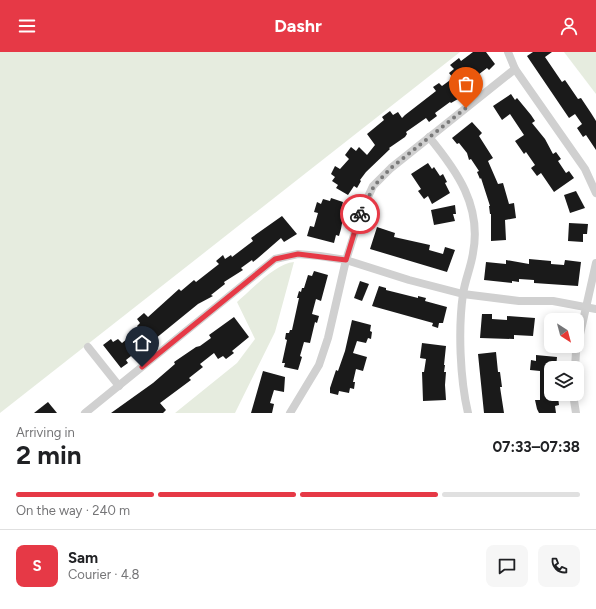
<!DOCTYPE html>
<html lang="en">
<head>
<meta charset="utf-8">
<style>
	body { margin:0; font-family:Figtree,sans-serif; background:#f6f6f6; color:#202124; height:100vh; display:flex; flex-direction:column; font-size:15px; white-space:nowrap }
	* { box-sizing:border-box; margin:0 }
	p { font-size:13px; color:#757577 }
	.icon { flex:none; width:22px; height:22px; fill:none; stroke:currentColor; stroke-width:2; stroke-linecap:round; stroke-linejoin:round }
	.map { position:relative; height:361px; overflow:hidden }
	.drawer { display:flex; flex-direction:column; background:#fff; flex:1 }
	.drawer>* { flex:none }
	.needle { width:26px; rotate:144deg }
	.buttons { position:absolute; left:544px; top:261px; display:grid; gap:8px }
	.buttons a { display:grid; place-items:center; width:40px; height:40px; border-radius:8px; background:#fff; box-shadow:0 2px 10px #0003; font-size:20px }
	.pin { position:absolute; display:grid; place-items:center; width:34px; height:34px; color:#fff; margin:-41px -17px; border-radius:50% 50% 50% 0; rotate:-45deg; box-shadow:0 0 4px #0007 }
	.pin .icon { rotate:45deg }
	.courier { position:absolute; display:grid; place-items:center; width:40px; height:40px; margin:-20px; border:3px solid #e63946; border-radius:50%; background:#fff; color:#222; box-shadow:0 1px 5px #0007 }
	.head em { font-style:normal; font-weight:700 }
	.head div { display:flex; flex-direction:column-reverse }
	.head { display:flex; align-items:center; justify-content:space-between; height:68px; padding:0 16px }
	h1 { font-size:26px; font-weight:700; line-height:30px }
	.bar { display:grid; grid-template-columns:repeat(4,1fr); gap:6px 4px; align-content:center; height:48px; padding:0 16px }
	.bar i { height:5px; border-radius:3px; background:#e0e0e0 }
	.bar .active { background:#e63946 }
	.bar p { grid-column:span 4 }
	.line { display:flex; align-items:center; gap:10px; padding:0 16px; border-top:1px solid #e0e0e0 }
	.line div { flex:1 }
	.round { display:grid; place-items:center; flex:none; width:42px; height:42px; border-radius:8px; background:#f6f6f6 }
	header { display:flex; justify-content:space-between; align-items:center; height:52px; padding:0 16px; background:#e63946; color:#fff; font-size:18px; font-weight:700 }
	.map>svg:first-child { display:block }
</style>
</head>
<body>
<header><svg class="icon" aria-label="menu" viewBox="0 0 24 24"><path d="M4 6h16M4 12h16M4 18h16"/></svg>Dashr<svg class="icon" aria-label="person" viewBox="0 0 24 24"><circle cx="12" cy="8" r="4"/><path d="M4 21q1-7 8-7t8 7"/></svg></header>
<div class="map">
<svg width="596" height="361" viewBox="0 0 596 361">
	<rect width="100%" height="100%" fill="#fff"/>
	<g fill="#e6ecdf">
		<path d="M0,0H460L0,361Z"/>
		<path d="M564,0H596V42Z"/>
		<path d="M294,210L275,280L235,361H175L237,311L255,287L237,250C251,238 276,211 294,210Z"/>
	</g>
	<g fill="#1a1a1a">
		<path d="M473,0H486L495,12L489,18L487,16L474,26L477,30L470,35L468,33L455,43L458,47L451,51L450,50L435,61L437,64L429,70L426,66L406,80L407,82L405,85L389,96L390,97L366,120L360,128L361,129L357,136L354,134L348,143L336,136L338,133L332,129L335,125L331,122L335,114L340,117L349,107L345,103L351,95L356,99L359,95L367,103L375,93L367,82L384,68L382,65L390,59L393,63L398,60L402,66L405,63L436,39L433,35L439,31L442,34L453,26L449,21L454,17L450,13L459,6L461,9Z"/>
		<path d="M533,0H552L545,5L562,30L565,28L578,47L581,46L591,61L596,69V98L586,83L583,85L577,76L582,72L575,62L569,66L531,10L527,4Z"/>
		<path d="M511,42L515,48L517,46L531,63L535,69L532,71L545,87L553,102L556,100L561,107L558,109L566,121L569,119L574,126L554,140L541,121L537,124L531,116L535,113L526,100L524,102L515,89L524,83L510,62L502,68L493,54Z"/>
		<path d="M472,70L482,81L479,84L493,106L488,109L498,132L503,131L509,152L514,151L516,166L505,168L506,188L491,189V162H490L489,154H490L481,126L480,127L477,120L479,119L471,107L469,108L467,101L459,91L457,92L452,86Z"/>
		<path d="M428,111L432,117L434,115L440,124L443,122L447,130L445,131L450,141L432,152L428,144L424,147L418,139L421,137L411,122Z"/>
		<path d="M576,139L585,156L570,161L564,143Z"/>
		<path d="M331,146L343,150L341,159L344,160L341,177L339,184L336,183L334,191L307,184L310,174L314,175L318,161L314,160L317,150L321,152L323,147L330,149Z"/>
		<path d="M455,153L456,162H453L455,169L434,173L431,158Z"/>
		<path d="M282,164L297,182L284,190L281,186L258,206L253,210L252,208L241,216L243,218L224,230L225,232L211,243L213,244L198,252L155,287L150,294L142,300L140,297L126,308L128,311L121,316L103,293L111,287L113,290L118,287L122,291L139,277L137,274L140,271L137,267L144,261L148,265L179,237L181,239L194,228L196,230L219,212L216,209L223,203L225,207L231,203L232,205L253,189L251,186Z"/>
		<path d="M569,171L588,172L587,182H583V190L568,189Z"/>
		<path d="M377,175L395,181L394,185L430,193L429,198L443,202L445,195L455,198L447,220L370,197Z"/>
		<path d="M529,207L551,209V212L564,213L565,208L581,210L578,234L534,231V228L519,227V230L512,229V231L484,228L486,210L506,212V208L529,212Z"/>
		<path d="M314,219L328,223L321,249L316,247L312,262L319,264L317,271L315,270L310,291L304,290L300,304L302,305L298,318L284,315L285,311H282L287,288L285,287L286,281H289L290,278H292L299,246H297L299,239L301,240L302,236H304L308,223L312,224Z"/>
		<path d="M360,229L369,232L362,249L354,246Z"/>
		<path d="M379,234L386,236V238L418,246V244L426,246L425,249L447,255L443,271H439L438,276L432,274L433,271L372,254Z"/>
		<path d="M482,262H492V267L507,268V264L535,266L533,284L514,283V287L480,286Z"/>
		<path d="M234,265L249,285L232,299L234,301L226,307L223,304L218,307L214,301L200,312L203,315L189,326L191,328L160,351L166,358L163,361H111L153,331L175,312L174,310L196,295L200,294L211,286L209,283Z"/>
		<path d="M352,268L371,273L370,279L372,280L371,287L368,286L366,291L357,289L353,301L367,305L363,319L356,317L353,330H355L354,337L350,336L349,341L339,339L338,343L330,341V336L336,318L338,319L345,299Z"/>
		<path d="M422,291L446,294L444,313H445L444,320H446L445,333L446,348L423,349L422,320H424L426,307L420,306Z"/>
		<path d="M496,300L498,320H500L502,335H500L504,361H484L478,302Z"/>
		<path d="M536,303L557,305L556,316H551V346L558,345L559,353L555,354L556,361H539L537,357L535,348H540V319L530,318L531,308L536,309Z"/>
		<path d="M263,319L285,325L284,340L274,338L270,351L274,352L272,361H251Z"/>
		<path d="M48,350L57,361H34Z"/>
	</g>
	<g fill="none" stroke-linecap="round" stroke-linejoin="round">
		<g stroke="#d0d0d0" stroke-width="8">
			<path d="M508,0L515,17L585,117L596,141"/>
			<path d="M429,85C457,119 482,154 473,201C471,215 465,228 463,242C458,277 460,327 468,361"/>
			<path d="M88,295L119,334"/>
			<path d="M575,316L576,300L596,211"/>
			<path d="M573,342L576,361"/>
			<path d="M85,361L275,207L298,202L320,204L346,208L409,228L463,242L519,249H553L596,257"/>
			<path d="M290,361L319,313L328,286L346,208L362,158L373,134L391,116L515,17"/>
		</g>
	</g>
	<g fill="none" stroke-linecap="round" stroke-linejoin="round">
		<path stroke="#7a7a7a" stroke-width="4" stroke-dasharray="0 7.2" d="M360,162L374,134L391,116L466,56"/>
		<path stroke="#e63946" stroke-width="5" d="M142,315L275,207L298,202L346,208L360,162"/>
	</g>
</svg>
<div class="buttons">
<a><svg class="needle" viewBox="-14 -14 28 28"><path d="M0-13l5 13h-10z" fill="#e53935"/><path d="M0 13l5-13h-10z" fill="#757577"/></svg></a>
<a><svg class="icon" aria-label="layers" viewBox="0 0 24 24"><path d="M12 4l9 5-9 5-9-5zM3 14l9 5 9-5"/></svg></a>
</div>
<div class="pin" style="left:466px;top:56px;background:#ea580c"><svg class="icon" aria-label="bag" viewBox="0 0 24 24"><path d="M5 8h14l-1 12H6zM9 8a3 3 0 0 1 6 0"/></svg></div>
<div class="pin" style="left:142px;top:315px;background:#1f2937"><svg class="icon" aria-label="home" viewBox="0 0 24 24"><path d="M3 11l9-7 9 7M6 9v11h12V9"/></svg></div>
<div class="courier" style="left:360px;top:162px"><svg class="icon" aria-label="bike" viewBox="0 0 24 24"><circle cx="6" cy="16" r="4"/><circle cx="18" cy="16" r="4"/><path d="M6 16l4-8h5l3 8M10 8l3 8H6M13 5h3"/></svg></div>
</div>
<section class="drawer">
<div class="head"><div><h1>2 min</h1><p>Arriving in</p></div><em>07:33–07:38</em></div>
<div class="bar"><i class="active"></i><i class="active"></i><i class="active"></i><i></i><p>On the way · 240 m</p></div>
<div class="line" style="height:72px"><b class="round" style="background:#e63946;color:#fff">S</b><div><b>Sam</b><p>Courier · 4.8</p></div><a class="round"><svg class="icon" aria-label="chat" viewBox="0 0 24 24"><path d="M4 5h16v11H9l-5 4z"/></svg></a><a class="round"><svg class="icon" aria-label="phone" viewBox="0 0 24 24"><path d="M5 4h4l2 5-3 2q2 4 5 5l2-3 5 2v4C11 20 4 13 5 4z"/></svg></a></div>
</section>
</body>
</html>
